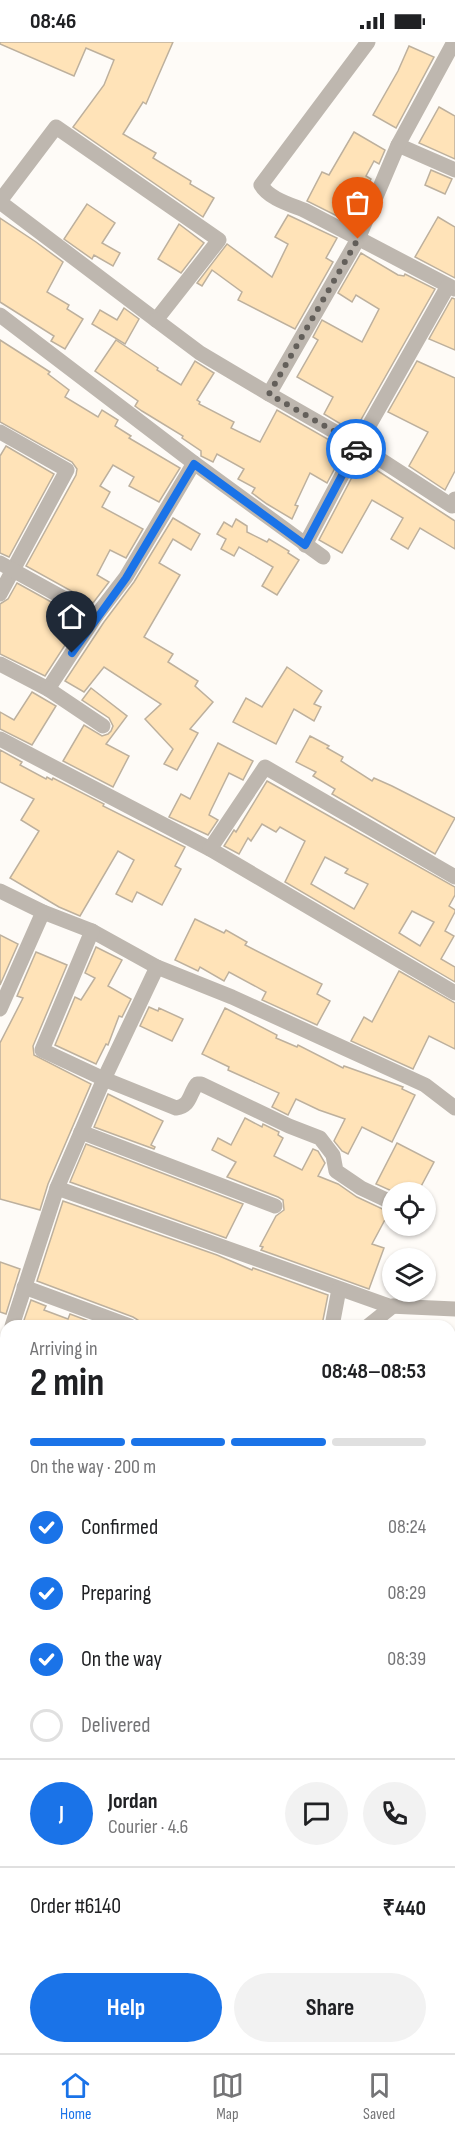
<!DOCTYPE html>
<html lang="en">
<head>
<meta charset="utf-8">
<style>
	body { margin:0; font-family:"Sofia Sans Condensed",sans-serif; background:#f2f2f2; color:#202124; height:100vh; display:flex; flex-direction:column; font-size:22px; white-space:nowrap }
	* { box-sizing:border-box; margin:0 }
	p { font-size:20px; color:#757577 }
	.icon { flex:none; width:33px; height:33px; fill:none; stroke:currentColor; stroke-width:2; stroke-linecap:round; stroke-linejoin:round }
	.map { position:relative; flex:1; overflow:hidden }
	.details { position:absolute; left:0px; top:1278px; width:456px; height:734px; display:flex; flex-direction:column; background:#fff; border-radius:18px 18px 0 0; box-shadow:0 2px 4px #0004 }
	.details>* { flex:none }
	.buttons { position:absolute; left:382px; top:1140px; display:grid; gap:12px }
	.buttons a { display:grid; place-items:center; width:54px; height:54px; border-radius:50%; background:#fff; box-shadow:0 2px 4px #0004; font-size:30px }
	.pin { position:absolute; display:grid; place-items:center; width:51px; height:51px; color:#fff; margin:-62px -26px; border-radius:50% 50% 50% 0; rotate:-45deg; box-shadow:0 0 6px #0007 }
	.pin .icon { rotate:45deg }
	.courier { position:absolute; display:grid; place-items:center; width:60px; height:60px; margin:-30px; border:4px solid #1a73e8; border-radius:50%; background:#fff; color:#222; box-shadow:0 2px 8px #0007 }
	.headline em { font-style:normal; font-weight:700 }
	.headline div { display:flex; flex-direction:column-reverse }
	.headline { display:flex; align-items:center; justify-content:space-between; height:102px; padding:0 30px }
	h1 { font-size:39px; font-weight:700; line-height:45px }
	.bar { display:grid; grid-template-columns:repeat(4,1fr); gap:9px 6px; align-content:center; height:72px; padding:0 30px }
	.bar i { height:8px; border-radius:4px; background:#e0e0e0 }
	.bar .active { background:#1a73e8 }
	.bar p { grid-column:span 4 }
	.line { display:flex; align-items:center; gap:15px; padding:0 30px; border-top:2px solid #e0e0e0 }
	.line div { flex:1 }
	.round { display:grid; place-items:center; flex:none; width:63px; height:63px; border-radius:32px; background:#f2f2f2 }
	ol { padding:0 30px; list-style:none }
	li { display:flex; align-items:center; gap:18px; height:66px }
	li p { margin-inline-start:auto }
	li .icon { padding:6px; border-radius:50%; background:#1a73e8; color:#fff; stroke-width:4 }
	li:last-child { color:#757577 }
	li i { width:33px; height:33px; border:3px solid #e0e0e0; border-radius:50% }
	.cta { display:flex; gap:12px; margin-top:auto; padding:12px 30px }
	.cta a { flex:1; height:69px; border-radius:36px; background:#1a73e8; color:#fff; font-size:24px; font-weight:700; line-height:69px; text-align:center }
	.cta a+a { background:#f2f2f2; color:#202124 }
	.status { display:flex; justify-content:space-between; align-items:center; height:42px; padding:0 30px; background:#fff; direction:ltr }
	.status svg { height:16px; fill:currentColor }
	.dock { display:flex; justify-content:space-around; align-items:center; height:84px; border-top:2px solid #e0e0e0; background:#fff; font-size:16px; color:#757577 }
	.dock a { display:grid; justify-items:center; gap:3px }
	.dock .active { color:#1a73e8 }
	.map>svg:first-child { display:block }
</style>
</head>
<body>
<div class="status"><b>08:46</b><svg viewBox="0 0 49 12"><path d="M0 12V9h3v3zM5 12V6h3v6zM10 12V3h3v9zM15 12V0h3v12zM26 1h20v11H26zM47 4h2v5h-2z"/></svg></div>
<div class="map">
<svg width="455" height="2011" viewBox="0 0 455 2011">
	<rect width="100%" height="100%" fill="#fefbf7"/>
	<g fill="#ffe3b8" stroke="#bdb09d" stroke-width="1.5" fill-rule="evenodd">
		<path d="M0,0H173L146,62L143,60L123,92L156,111L153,116L191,139L190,142L214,156L203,175L73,85L104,43L114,18L86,6L74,34L0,2Z"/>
		<path d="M409,4L434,15L396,86L373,73L398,29Z"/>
		<path d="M439,65L455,74V117L419,101Z"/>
		<path d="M354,90L385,108L379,122L374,119L366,134L371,137L350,176L349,175L347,179L307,159L322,130L329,133Z"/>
		<path d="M431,128L452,137L445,152L425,143Z"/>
		<path d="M87,162L115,181L102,201L120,211L113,224L94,213L92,217L64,197Z"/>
		<path d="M288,173L337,196L326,216L333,220L295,287L238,258L242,250L212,228L202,244L197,241L227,202L272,235L288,202L275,195Z"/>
		<path d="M438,175L455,185V236L415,215Z"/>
		<path d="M0,176L36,200L63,220L47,250L69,263L67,267L83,277L65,307L51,299L54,294L0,260Z"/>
		<path d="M179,182L204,201L181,231L158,217Z"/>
		<path d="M361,211L398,233L404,234L405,232L435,247L354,390L324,372L333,355L297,335L318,298L313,295L322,278L362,300L379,267L356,253L352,260L338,251Z"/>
		<path d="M452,256L455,257V308L429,297Z"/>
		<path d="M124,266L139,277L125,302L92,282L100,268L117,278Z"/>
		<path d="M0,298L50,330L48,332L69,348L65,355L98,375L102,368L118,378L115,384L131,394L129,396L180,426L159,460L129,444L134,435L113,423L100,444L110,450L102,465L143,487L126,516L110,508L97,533L109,540L93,561L26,524L76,433L77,427L72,420L0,380Z"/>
		<path d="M116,298L158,326L157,328L181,343L195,319L214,331L197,358L200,360L199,362L234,380L231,386L260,400L277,368L345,407L327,441L310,431L295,463L298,464L292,477L267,462L252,451L255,446L238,437L244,427L217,412L213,420L201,414V409L182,396L183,394L142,369L135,364L138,359L95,329Z"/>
		<path d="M417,319L455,336V429L445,448L409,424L428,390L388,370Z"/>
		<path d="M6,404L54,432L9,515L0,511V414Z"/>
		<path d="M361,418L455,479V507L420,486L408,507L391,497L403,476L372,458L342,511L319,498Z"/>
		<path d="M173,476L200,492L191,508L173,497L159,521L180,533L144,595L173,612L168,620L198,639L195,644L213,660L190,687L198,691L177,728L164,722L173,707L145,677L161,662L104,625L84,650L65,639L104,580L134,540Z"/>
		<path d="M236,477L247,484V490L267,500L269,497L289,509L288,511L299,518L277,553L262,544L273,525L239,505L234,514L221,507L226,497L217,492L224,480L232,485Z"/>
		<path d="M17,541L82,577L45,634L0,612V562L8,557Z"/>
		<path d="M287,625L322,649L314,662L321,665L314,679L294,667L276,702L233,680L246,656L262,665Z"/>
		<path d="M91,646L127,674L106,702L129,714L113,745L63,719L84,683L102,694L108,692L111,689L113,684L109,676L82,658Z"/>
		<path d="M32,650L56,664L32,703L0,687V670L14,678Z"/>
		<path d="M310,694L329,704L327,706L343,715L341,719L372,739L374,736L392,744L455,776L435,812L332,752L335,747L313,734L316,730L296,720Z"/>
		<path d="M218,701L253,719L243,738L229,731L211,768L209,773L218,778L208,793L169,775L181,752L190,757Z"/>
		<path d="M0,708L22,720L20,723L46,737L47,735L52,738L53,736L104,762L103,764L185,805L175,824L181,827L162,863L137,850L132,860L116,852L134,818L118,809L80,874L59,865L10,836L39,789L21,778L34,757L0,740Z"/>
		<path d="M267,739L455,845V853L449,864L455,868V870L445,889L454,894L441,917L455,925V940L285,840L305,799L280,785L276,790L262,782L251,799L248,796L239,812L224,804L234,788L236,790ZM325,815L348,827L345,831L368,842L354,867L311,842ZM412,869L434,880L420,904L399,891Z"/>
		<path d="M195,877L224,891L226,888L247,900L245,903L322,942L317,952L330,959L317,983L262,958L266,950L229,930L224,939L200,925L198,929L175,918Z"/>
		<path d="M0,893L18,902L0,943Z"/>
		<path d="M96,905L122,918L108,944L131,957L122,975L119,974L108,1003L106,1002L96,1022L55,1003L75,955L81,958L95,936L85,931Z"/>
		<path d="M36,910L67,923L33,1004L34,1013L91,1042L48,1142L40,1168L0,1157V1001L23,956L17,954Z"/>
		<path d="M399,929L455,961V1007L429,994L413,1027L351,999L364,975L372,980Z"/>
		<path d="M149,965L158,969L159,966L183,977L172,999L140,984Z"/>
		<path d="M225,966L277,993L276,996L297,1005L298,1003L343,1026L344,1024L403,1045L402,1047L415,1053L392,1100L362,1085L348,1112L342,1109L334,1099L345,1077L319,1068L296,1057L288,1073L272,1065L279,1051L228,1028L229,1025L202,1012Z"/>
		<path d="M108,1052L163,1079L151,1103L155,1105L154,1107L94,1085Z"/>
		<path d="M245,1076L262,1085L263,1082L279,1090L278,1093L283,1096L274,1114L302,1128L313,1107L318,1109L325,1121L318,1134L338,1142L357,1155L389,1170L372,1202L384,1206L369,1247L261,1208L263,1205L260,1204L276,1174L284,1168L283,1158L278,1155L227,1135L236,1120L212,1108L218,1096L231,1103Z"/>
		<path d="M397,1101L434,1120L418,1150H394L376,1142Z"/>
		<path d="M86,1102L243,1162L226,1196L70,1140Z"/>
		<path d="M63,1159L217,1213L252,1228L253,1226L328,1253L322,1283L140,1284L138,1278L133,1275L37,1239Z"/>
		<path d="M0,1220L20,1227L6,1272L0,1270Z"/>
		<path d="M31,1258L46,1264L44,1268L68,1277L70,1272L102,1284H22Z"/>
	</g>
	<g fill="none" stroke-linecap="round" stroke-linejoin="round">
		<g stroke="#beb7af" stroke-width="15">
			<path d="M368,0L261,143C269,157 292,163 306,169L455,247"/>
			<path d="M398,103L455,128"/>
			<path d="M0,159L56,85L219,198L156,278L0,160"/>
			<path d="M448,244L358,403L269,352L358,197L398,103L454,0"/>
			<path d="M0,273L194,421L323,515"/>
			<path d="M156,278L200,311L269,352"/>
			<path d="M0,390L67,428L0,552"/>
			<path d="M305,503L358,403L452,464L455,457"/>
			<path d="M0,521L96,574"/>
			<path d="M0,622L48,647L96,574L126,535L194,421"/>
			<path d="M48,647L103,684"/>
			<path d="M0,697L210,807L455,951"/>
			<path d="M210,807L265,725L455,835"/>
			<path d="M0,849L43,870L92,889L157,925L232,955L425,1043L455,1066"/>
			<path d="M92,889L42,1008L104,1037L176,1066C191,1064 189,1052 197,1042H201L289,1084L320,1096L333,1113L336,1129L361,1146L393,1161"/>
			<path d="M0,967L43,870"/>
			<path d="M81,1090L275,1164"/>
			<path d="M57,1146L389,1264L455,1267"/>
			<path d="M24,1245L130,1284"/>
			<path d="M12,1284L57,1146L104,1037L157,925"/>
			<path d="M332,1284L339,1247"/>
			<path d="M368,1284L393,1264"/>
			<path d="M0,1364L6,1367"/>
			<path d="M450,1461L455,1463"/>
			<path d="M0,1471L6,1472"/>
			<path d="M450,1568L455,1557"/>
			<path d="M0,1640L6,1626"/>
			<path d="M450,1716L455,1718"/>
			<path d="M0,1820L6,1822"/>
			<path d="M450,1827L455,1829"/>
			<path d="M0,1941L6,1942"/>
			<path d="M450,1944L455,1945"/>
			<path d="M212,2006L228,2011"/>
			<path d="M10,2011L12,2006"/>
			<path d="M125,2011L127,2006"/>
		</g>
	</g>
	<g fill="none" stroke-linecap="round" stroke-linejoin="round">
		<path stroke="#635f5a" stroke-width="6" stroke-dasharray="0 10.8" d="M356,407L358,403L269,352L358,197"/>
		<path stroke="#1a73e8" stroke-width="8" d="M72,611L126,536L194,422L305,503L356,407"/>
	</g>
</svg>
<div class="buttons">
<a><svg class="icon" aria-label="locate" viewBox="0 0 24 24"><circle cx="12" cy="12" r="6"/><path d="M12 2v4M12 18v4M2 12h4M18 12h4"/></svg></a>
<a><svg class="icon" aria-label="layers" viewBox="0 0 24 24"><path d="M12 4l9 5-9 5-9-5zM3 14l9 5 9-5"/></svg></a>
</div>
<div class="pin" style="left:358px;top:197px;background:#ea580c"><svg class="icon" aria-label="bag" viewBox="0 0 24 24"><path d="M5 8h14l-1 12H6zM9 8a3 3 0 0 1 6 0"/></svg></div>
<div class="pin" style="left:72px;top:611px;background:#1f2937"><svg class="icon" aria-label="home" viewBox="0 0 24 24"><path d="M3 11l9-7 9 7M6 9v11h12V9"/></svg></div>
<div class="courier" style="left:356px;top:407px"><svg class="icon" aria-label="car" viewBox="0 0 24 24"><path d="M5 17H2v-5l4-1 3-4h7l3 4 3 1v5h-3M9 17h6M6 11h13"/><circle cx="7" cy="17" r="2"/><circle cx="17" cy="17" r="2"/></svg></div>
<section class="details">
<div class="headline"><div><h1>2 min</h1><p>Arriving in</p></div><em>08:48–08:53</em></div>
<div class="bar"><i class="active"></i><i class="active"></i><i class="active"></i><i></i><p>On the way · 200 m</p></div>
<ol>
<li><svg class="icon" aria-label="check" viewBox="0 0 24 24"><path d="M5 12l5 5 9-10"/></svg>Confirmed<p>08:24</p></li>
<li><svg class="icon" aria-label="check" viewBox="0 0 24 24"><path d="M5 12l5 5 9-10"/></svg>Preparing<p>08:29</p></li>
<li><svg class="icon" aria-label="check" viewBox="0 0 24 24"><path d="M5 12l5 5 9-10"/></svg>On the way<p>08:39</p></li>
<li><i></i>Delivered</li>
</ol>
<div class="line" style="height:108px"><b class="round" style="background:#1a73e8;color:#fff">J</b><div><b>Jordan</b><p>Courier · 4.6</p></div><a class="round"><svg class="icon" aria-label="chat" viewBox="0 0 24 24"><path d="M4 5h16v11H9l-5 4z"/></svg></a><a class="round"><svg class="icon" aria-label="phone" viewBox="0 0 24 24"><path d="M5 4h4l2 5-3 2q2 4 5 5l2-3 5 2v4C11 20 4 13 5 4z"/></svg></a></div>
<div class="line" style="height:78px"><div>Order #6140</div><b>₹440</b></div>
<div class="cta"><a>Help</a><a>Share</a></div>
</section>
</div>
<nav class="dock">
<a class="active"><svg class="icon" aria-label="home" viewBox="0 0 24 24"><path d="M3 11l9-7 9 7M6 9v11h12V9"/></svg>Home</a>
<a><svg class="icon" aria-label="map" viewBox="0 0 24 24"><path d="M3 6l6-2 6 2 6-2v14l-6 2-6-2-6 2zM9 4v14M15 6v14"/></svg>Map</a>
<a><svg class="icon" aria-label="saved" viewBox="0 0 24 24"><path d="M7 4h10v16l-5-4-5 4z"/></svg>Saved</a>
</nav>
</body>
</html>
